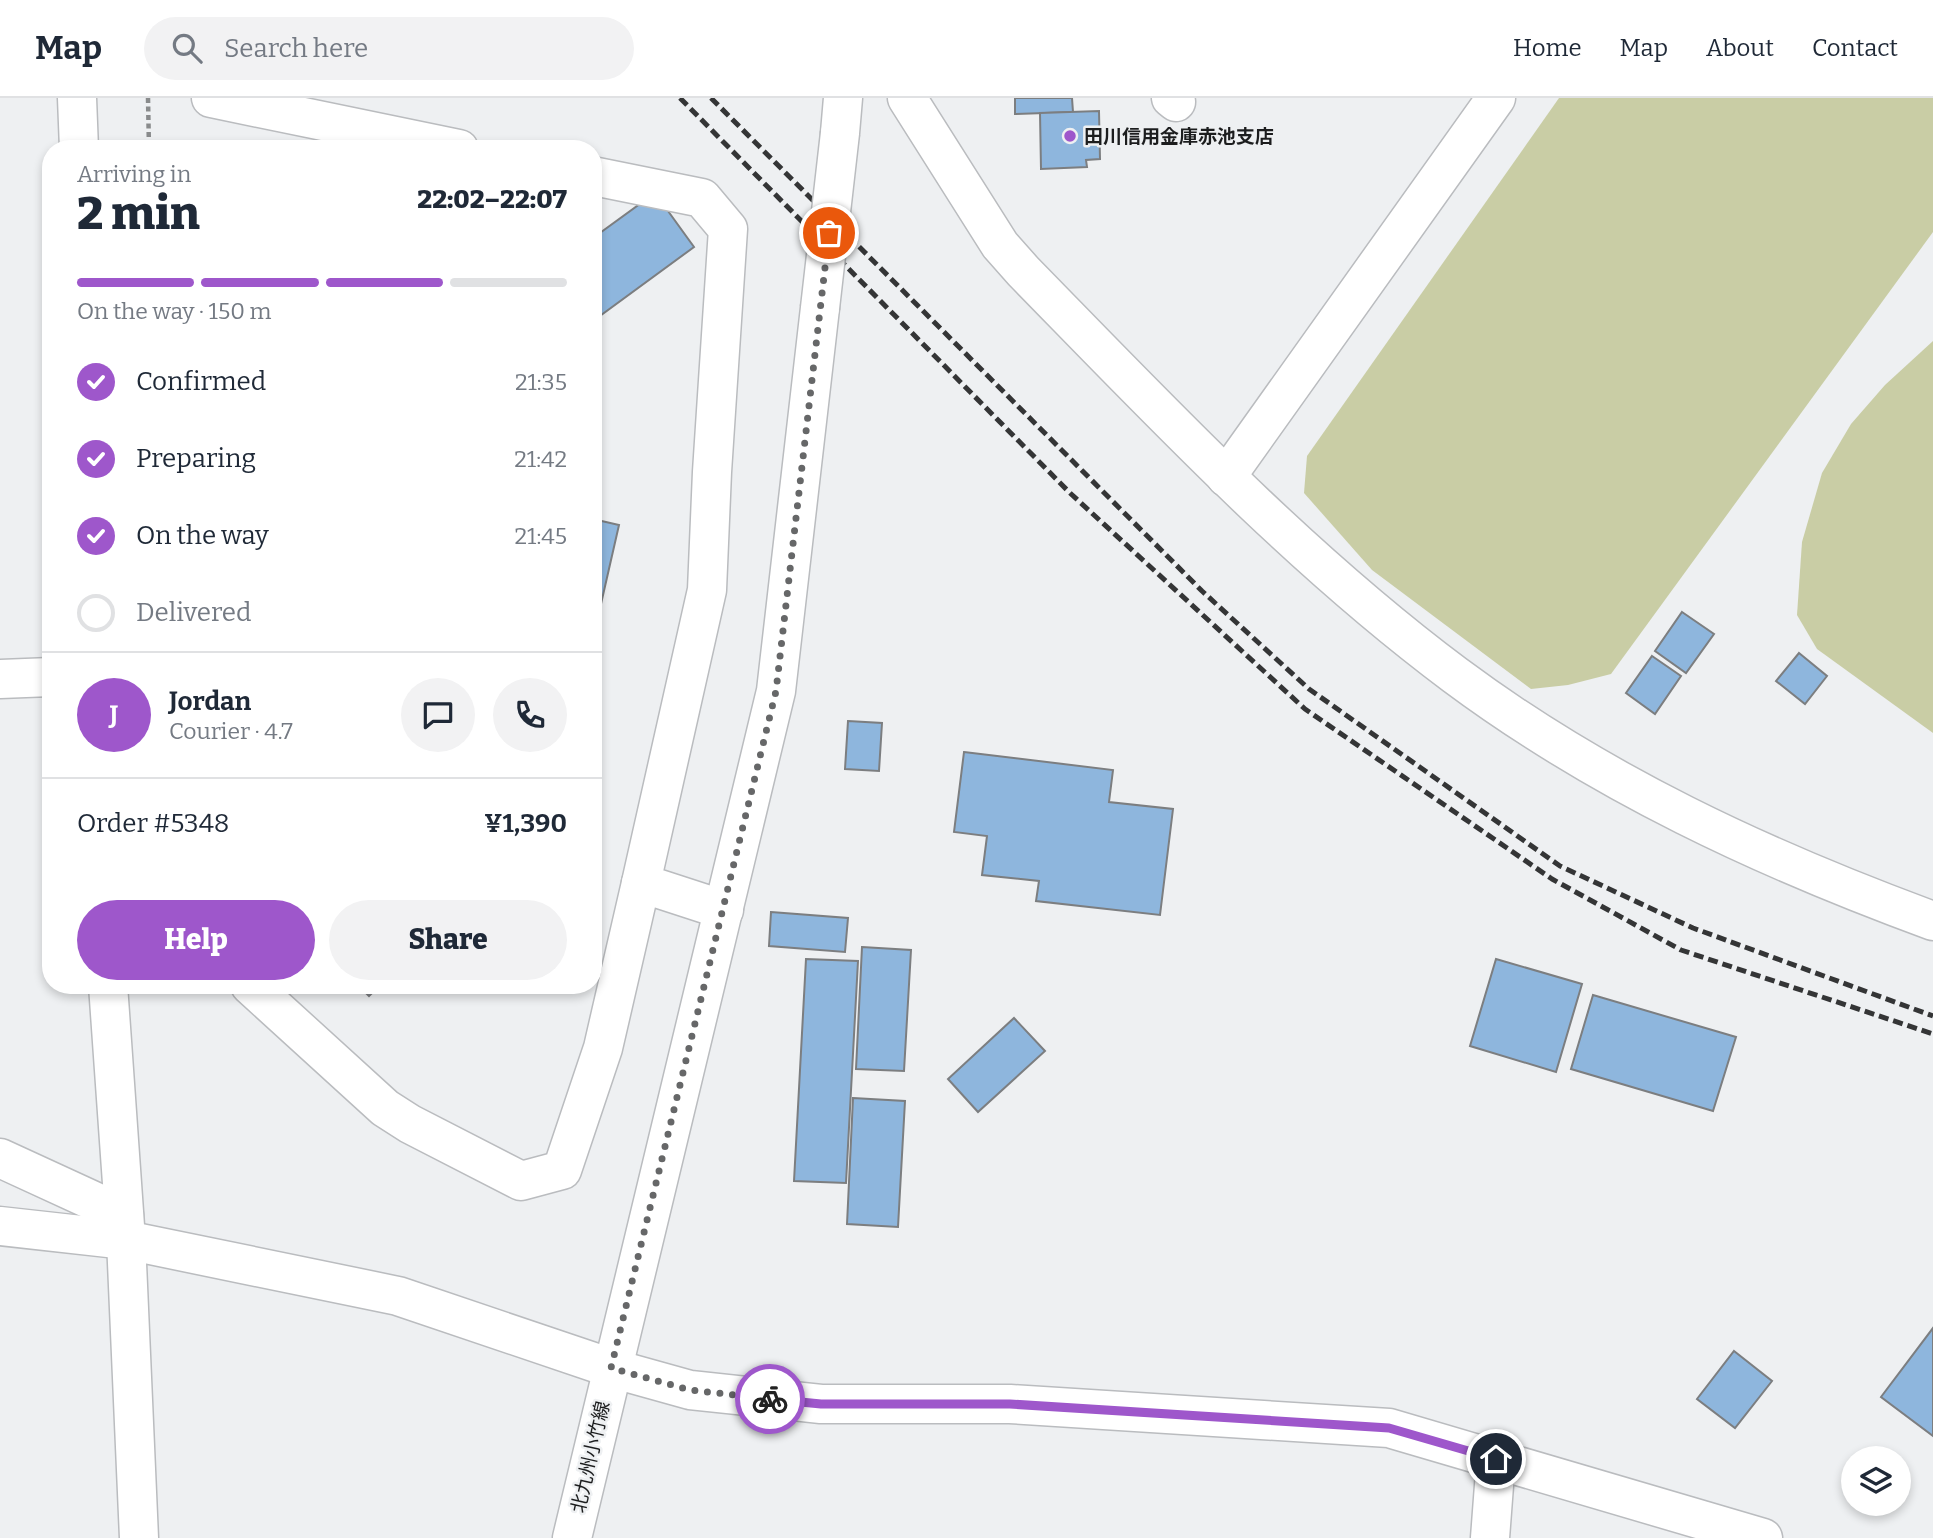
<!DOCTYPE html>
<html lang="en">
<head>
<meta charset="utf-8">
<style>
	body { margin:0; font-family:Bitter,"Noto Sans JP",serif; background:#f2f2f3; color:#1f2937; height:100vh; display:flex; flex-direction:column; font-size:26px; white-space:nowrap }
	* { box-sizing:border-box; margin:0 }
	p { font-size:23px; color:#747a83 }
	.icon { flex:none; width:38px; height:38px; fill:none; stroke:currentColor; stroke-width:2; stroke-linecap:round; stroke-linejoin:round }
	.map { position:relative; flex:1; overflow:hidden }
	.side { position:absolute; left:42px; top:42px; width:560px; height:854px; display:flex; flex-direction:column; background:#fff; border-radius:28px; box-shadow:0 4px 10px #0003 }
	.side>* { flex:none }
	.fabs { position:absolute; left:1841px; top:1348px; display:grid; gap:14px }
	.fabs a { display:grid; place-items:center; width:70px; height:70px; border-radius:50%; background:#fff; box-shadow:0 4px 10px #0003; font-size:35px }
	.pin { position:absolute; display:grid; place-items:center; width:60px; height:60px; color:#fff; margin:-30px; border:4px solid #fff; border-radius:50%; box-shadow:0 2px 7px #0007 }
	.courier { position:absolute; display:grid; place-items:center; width:70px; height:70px; margin:-35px; border:5px solid #9e57cb; border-radius:50%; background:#fff; color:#222; box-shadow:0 2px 9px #0007 }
	.summary em { font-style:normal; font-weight:800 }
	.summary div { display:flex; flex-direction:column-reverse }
	.summary { display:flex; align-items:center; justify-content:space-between; height:119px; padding:0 35px }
	h1 { font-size:46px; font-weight:800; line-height:52px }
	.bar { display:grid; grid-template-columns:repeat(4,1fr); gap:10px 7px; align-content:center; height:84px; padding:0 35px }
	.bar i { height:9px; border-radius:5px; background:#e0e1e3 }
	.bar .active { background:#9e57cb }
	.bar p { grid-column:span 4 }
	.line { display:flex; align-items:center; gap:18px; padding:0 35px; border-top:2px solid #e0e1e3 }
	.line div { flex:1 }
	.round { display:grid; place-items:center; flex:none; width:74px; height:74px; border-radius:37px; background:#f2f2f3 }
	ol { padding:0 35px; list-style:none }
	li { display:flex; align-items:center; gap:21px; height:77px }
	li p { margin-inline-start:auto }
	li .icon { padding:7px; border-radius:50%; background:#9e57cb; color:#fff; stroke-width:4 }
	li:last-child { color:#747a83 }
	li i { width:38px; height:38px; border:4px solid #e0e1e3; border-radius:50% }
	.action { display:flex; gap:14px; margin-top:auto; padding:14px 35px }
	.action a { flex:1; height:80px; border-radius:42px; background:#9e57cb; color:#fff; font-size:28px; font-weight:800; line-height:80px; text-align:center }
	.action a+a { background:#f2f2f3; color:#1f2937 }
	header { display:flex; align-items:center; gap:42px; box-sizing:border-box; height:98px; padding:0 35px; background:#fff; border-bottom:2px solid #e0e1e3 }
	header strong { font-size:33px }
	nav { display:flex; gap:38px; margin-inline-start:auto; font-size:24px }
	.search { width:490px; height:63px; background:#f2f2f3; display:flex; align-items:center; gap:18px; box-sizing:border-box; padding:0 24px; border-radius:38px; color:#747a83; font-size:26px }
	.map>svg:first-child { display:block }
</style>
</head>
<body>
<header>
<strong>Map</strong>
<div class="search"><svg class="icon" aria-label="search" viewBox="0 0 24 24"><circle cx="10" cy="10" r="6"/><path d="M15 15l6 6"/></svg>Search here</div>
<nav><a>Home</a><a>Map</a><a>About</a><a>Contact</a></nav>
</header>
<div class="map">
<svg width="1933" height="1440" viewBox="0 0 1933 1440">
	<rect width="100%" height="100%" fill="#eef0f2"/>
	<g fill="#c9cda5">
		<path d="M1559,0H1933V134L1611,576L1568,587L1531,591L1372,472L1304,395L1307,358Z"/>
		<path d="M1933,243V635L1817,551L1797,517L1802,444L1822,375L1851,326L1885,287Z"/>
	</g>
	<g fill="#8eb6dd" stroke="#7c7e80" stroke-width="2">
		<path d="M1015,0H1072L1073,14L1015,16Z"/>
		<path d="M1099,13L1100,61L1086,62L1087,69L1041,71L1040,15Z"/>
		<path d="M655,95L694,149L593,223V140Z"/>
		<path d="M593,421L619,427L593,541Z"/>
		<path d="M1682,514L1714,536L1686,575L1655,553Z"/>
		<path d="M1799,555L1827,578L1805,606L1776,583Z"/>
		<path d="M1652,558L1681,578L1655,616L1626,595Z"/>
		<path d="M848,623L882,625L879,673L845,671Z"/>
		<path d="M964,654L1113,672L1109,704L1173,711L1160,817L1036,803L1039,783L982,777L987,738L954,734Z"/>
		<path d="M771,814L848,820L845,854L769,848Z"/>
		<path d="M862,849L911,852L904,973L856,971Z"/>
		<path d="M806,861L858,863L846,1085L794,1083Z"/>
		<path d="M1496,861L1582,886L1556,974L1470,948Z"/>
		<path d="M358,887H380L369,898Z"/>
		<path d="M1593,897L1736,939L1713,1013L1571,971Z"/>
		<path d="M1014,920L1045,953L978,1014L948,981Z"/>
		<path d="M853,1000L905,1003L898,1129L847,1126Z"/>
		<path d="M1933,1230V1338L1881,1299Z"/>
		<path d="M1734,1253L1772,1283L1735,1330L1697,1301Z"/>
	</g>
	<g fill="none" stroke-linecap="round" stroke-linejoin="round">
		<g stroke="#babcbf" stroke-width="41">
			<g id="minor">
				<path d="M77,0L79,51"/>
				<path d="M211,0L459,51"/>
				<path d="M907,0L1000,147L1023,173C1160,313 1297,459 1455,577C1600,685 1764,761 1933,823"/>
				<path d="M1171,0L1176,4"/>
				<path d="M593,78L702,100L728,131L712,374L707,492L641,785L724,812"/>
				<path d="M1226,379L1496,0"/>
				<path d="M0,581L51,579"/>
				<path d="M108,887L126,1142L139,1440"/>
				<path d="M250,887L385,1010L410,1026L521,1083L562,1072L603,950L641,785"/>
				<path d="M0,1060L124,1117"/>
				<path d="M0,1128L126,1142L398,1198L611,1270L690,1292L821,1306H1010L1389,1330L1763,1440"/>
				<path d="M1490,1440L1496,1361"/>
			</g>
		</g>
		<g stroke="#babcbf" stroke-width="41">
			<g id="major">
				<path d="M840,35L843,0"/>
				<path d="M572,1440L776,593L820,210"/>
			</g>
		</g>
		<path stroke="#898b8c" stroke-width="4.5" stroke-dasharray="5 3.5" stroke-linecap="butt" d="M148,0L149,51"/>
		<use href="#minor" stroke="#fff" stroke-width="38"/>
		<use href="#major" stroke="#fff" stroke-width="38"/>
		<g stroke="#343536" stroke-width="5" stroke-dasharray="10 5" stroke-linecap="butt">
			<path d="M680,0L1070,395L1305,611L1552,781L1681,852L1933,936"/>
			<path d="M711,0L1202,493L1309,591L1560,768L1693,830L1933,918"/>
		</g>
		<g stroke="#babcbf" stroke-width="41" stroke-linecap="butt">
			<path id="major-bridge" d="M820,210L840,35"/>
		</g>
		<use href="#major-bridge" stroke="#fff" stroke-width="38"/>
	</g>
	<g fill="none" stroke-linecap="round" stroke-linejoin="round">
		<path stroke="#666768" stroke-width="7" stroke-dasharray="0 12.6" d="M770,1301L690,1292L611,1270L776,593L829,135"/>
		<path stroke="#9e57cb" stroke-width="9" d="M770,1301L821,1306H1010L1389,1330L1496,1361"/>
	</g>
	<circle fill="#9e57cb" stroke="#eef0f2" stroke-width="2.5" cx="1070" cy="38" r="7"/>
	<g text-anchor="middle" stroke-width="5" stroke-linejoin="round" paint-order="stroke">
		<g font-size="19" font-weight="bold" fill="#1c1d1e" stroke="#eef0f2" text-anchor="start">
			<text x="1084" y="45">田川信用金庫赤池支店</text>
		</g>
		<g font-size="19" fill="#1c1d1e" stroke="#eef0f2">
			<text transform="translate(590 1359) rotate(-77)" y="7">北九州小竹線</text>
		</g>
	</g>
</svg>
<div class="fabs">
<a><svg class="icon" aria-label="layers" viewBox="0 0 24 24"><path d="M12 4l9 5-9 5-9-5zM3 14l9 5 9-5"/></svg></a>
</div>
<div class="pin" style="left:829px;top:135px;background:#ea580c"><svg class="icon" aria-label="bag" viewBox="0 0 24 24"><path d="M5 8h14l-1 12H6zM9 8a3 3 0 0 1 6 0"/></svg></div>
<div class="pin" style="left:1496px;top:1361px;background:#1f2937"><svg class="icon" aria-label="home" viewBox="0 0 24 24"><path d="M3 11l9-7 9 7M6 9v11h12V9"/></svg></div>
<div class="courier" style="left:770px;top:1301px"><svg class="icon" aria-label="bike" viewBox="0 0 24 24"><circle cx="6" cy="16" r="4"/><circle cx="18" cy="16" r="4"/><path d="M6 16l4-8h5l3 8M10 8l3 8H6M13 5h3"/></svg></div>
<section class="side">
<div class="summary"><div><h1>2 min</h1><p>Arriving in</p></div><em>22:02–22:07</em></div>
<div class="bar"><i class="active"></i><i class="active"></i><i class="active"></i><i></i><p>On the way · 150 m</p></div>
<ol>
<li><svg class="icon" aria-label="check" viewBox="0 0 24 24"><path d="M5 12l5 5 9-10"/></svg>Confirmed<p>21:35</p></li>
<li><svg class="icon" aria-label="check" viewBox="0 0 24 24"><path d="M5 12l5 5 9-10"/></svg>Preparing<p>21:42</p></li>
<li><svg class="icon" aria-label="check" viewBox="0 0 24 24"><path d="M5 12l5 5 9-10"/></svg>On the way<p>21:45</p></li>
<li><i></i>Delivered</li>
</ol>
<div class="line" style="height:126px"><b class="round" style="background:#9e57cb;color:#fff">J</b><div><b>Jordan</b><p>Courier · 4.7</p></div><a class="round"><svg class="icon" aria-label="chat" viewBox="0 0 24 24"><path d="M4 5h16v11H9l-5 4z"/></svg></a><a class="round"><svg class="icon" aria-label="phone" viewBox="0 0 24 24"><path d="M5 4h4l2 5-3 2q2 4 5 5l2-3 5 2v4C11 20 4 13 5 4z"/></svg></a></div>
<div class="line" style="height:91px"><div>Order #5348</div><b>¥1,390</b></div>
<div class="action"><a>Help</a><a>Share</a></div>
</section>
</div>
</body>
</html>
